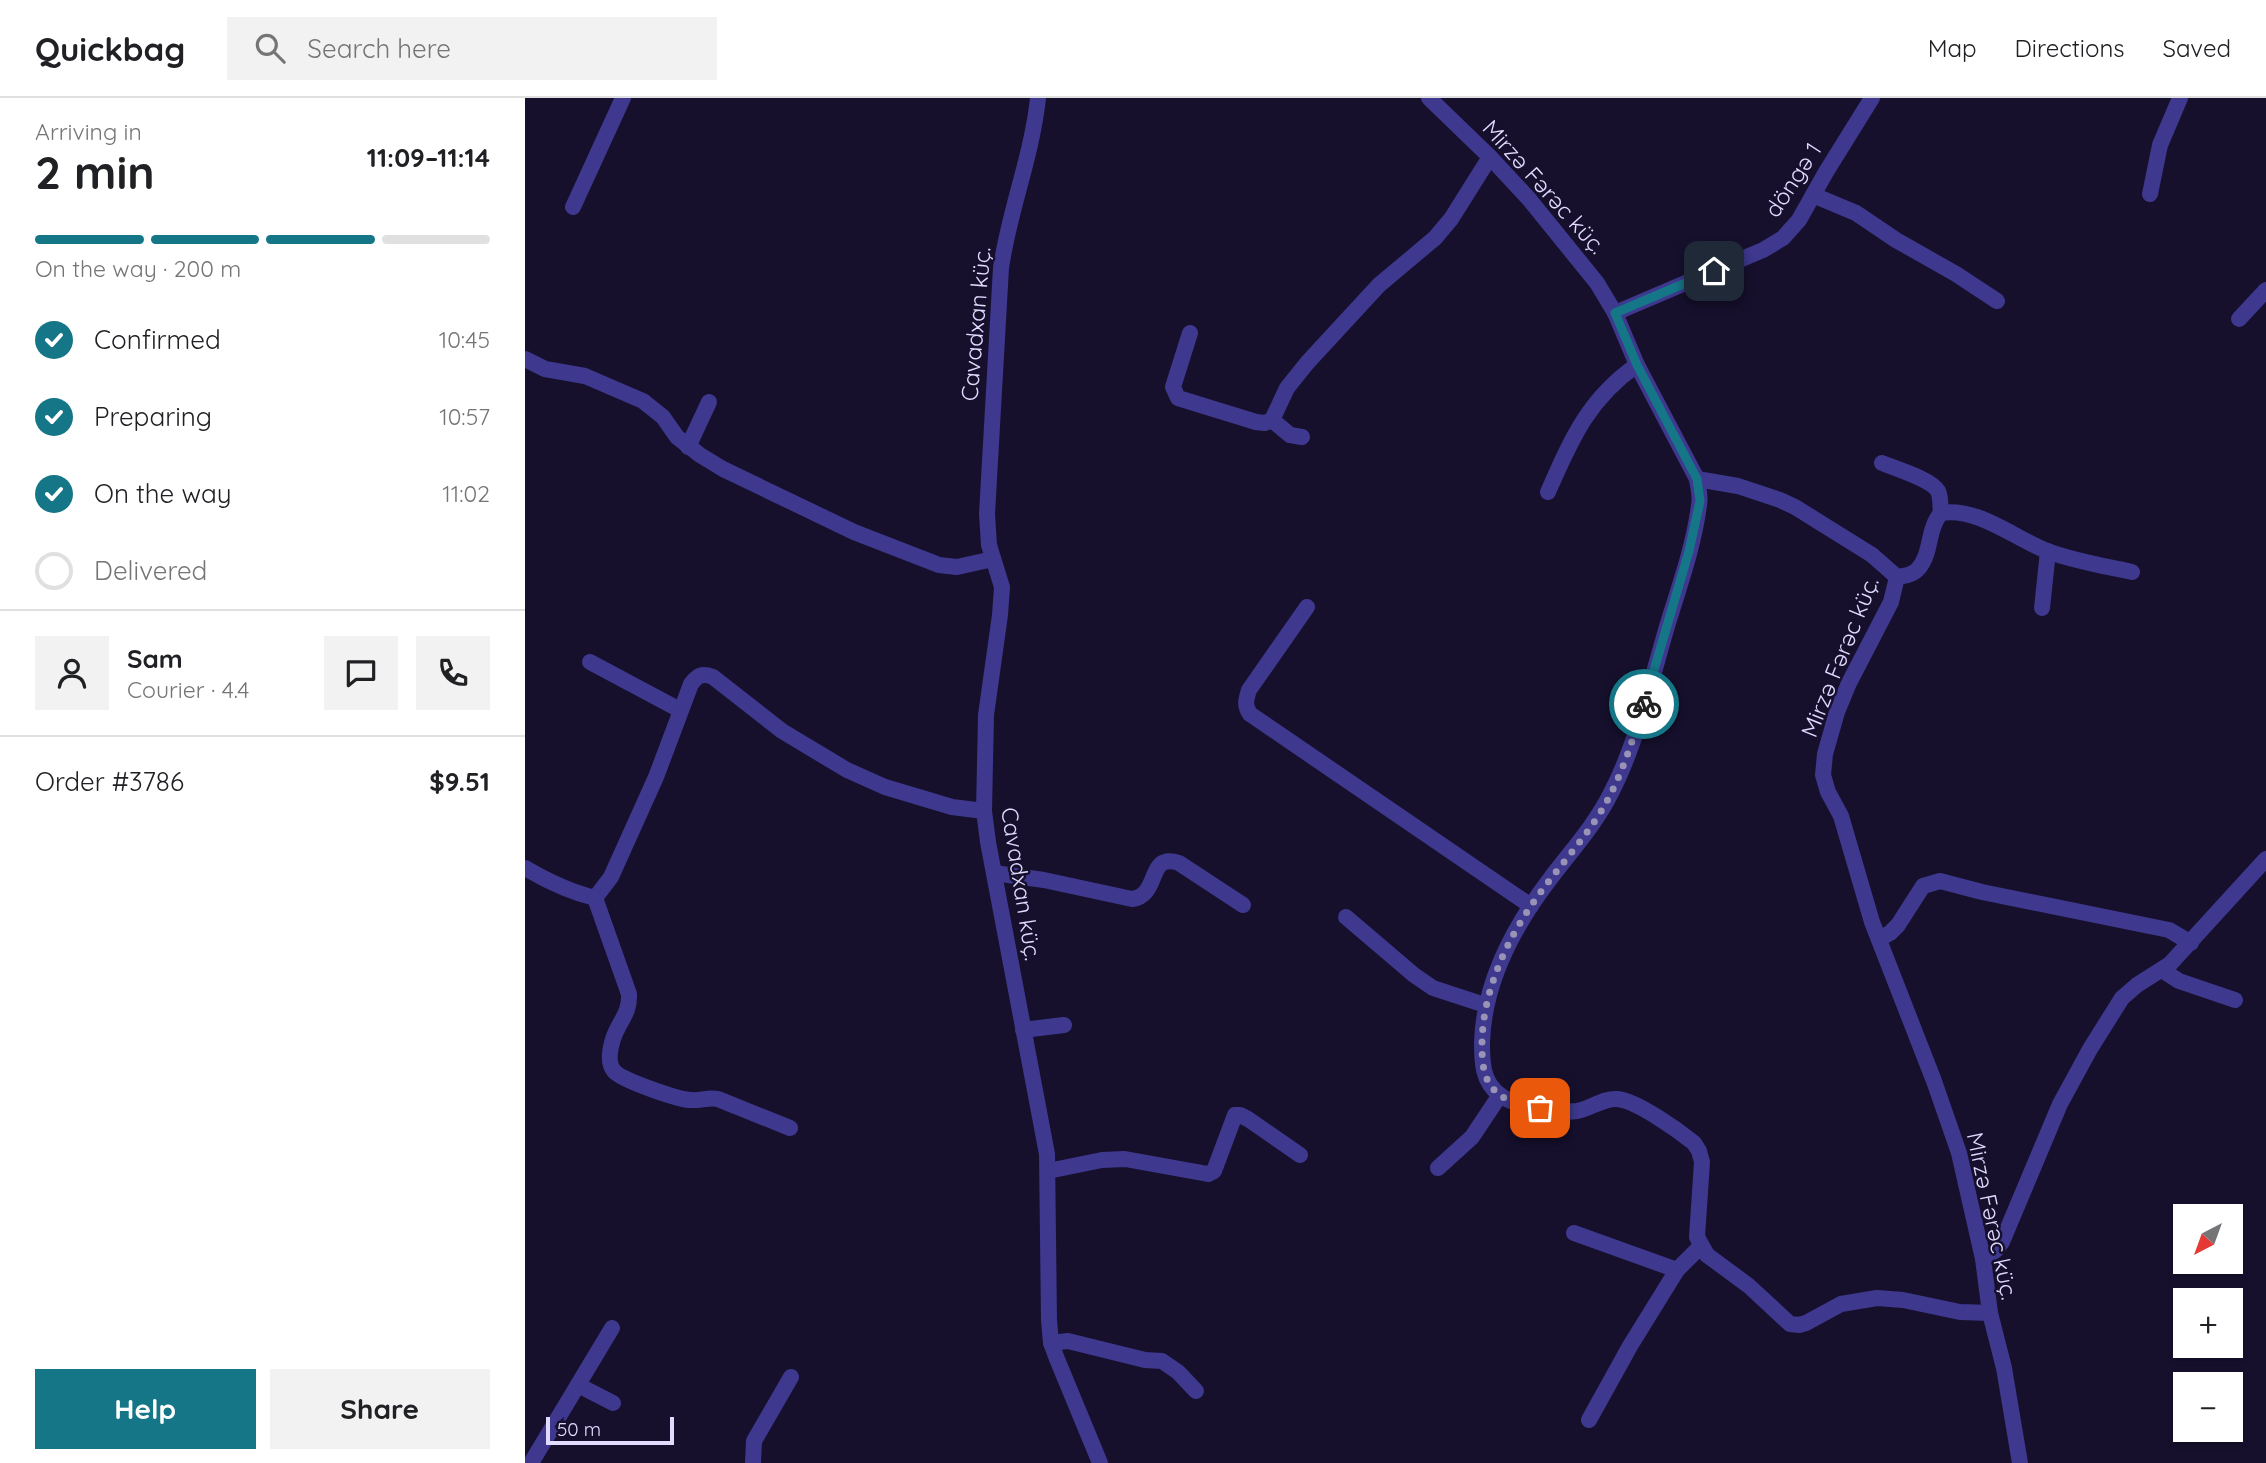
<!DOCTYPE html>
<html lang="en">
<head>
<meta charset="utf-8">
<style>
	body { margin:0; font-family:Quicksand,sans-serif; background:#f2f2f2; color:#202124; height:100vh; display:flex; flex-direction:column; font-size:26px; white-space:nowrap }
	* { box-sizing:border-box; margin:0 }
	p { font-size:23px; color:#757577 }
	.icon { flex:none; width:38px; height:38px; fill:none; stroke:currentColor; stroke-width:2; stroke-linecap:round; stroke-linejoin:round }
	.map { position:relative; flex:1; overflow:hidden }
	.drawer { display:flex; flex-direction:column; background:#fff; width:525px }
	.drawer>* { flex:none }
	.needle { width:46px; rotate:221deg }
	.tools { position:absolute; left:1648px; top:1106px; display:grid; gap:14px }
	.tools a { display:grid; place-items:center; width:70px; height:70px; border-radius:0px; background:#fff; box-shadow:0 2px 5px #0004; font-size:35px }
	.scale { position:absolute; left:21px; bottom:18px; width:128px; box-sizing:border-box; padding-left:7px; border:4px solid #e0dbff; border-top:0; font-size:19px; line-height:24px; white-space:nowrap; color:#e0dbff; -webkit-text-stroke:5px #16102d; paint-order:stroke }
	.pin { position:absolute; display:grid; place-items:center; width:60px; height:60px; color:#fff; margin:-30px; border-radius:14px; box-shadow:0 4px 10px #0006 }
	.courier { position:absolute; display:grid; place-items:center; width:70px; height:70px; margin:-35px; border:5px solid #157687; border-radius:50%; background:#fff; color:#222; box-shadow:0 2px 9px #0007 }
	.summary em { font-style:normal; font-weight:700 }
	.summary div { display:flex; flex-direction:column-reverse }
	.summary { display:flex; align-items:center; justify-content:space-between; height:119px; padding:0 35px }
	h1 { font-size:46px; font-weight:700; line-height:52px }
	.bar { display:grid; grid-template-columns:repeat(4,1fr); gap:10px 7px; align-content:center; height:84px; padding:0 35px }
	.bar i { height:9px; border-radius:5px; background:#e0e0e0 }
	.bar .current { background:#157687 }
	.bar p { grid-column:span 4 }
	.line { display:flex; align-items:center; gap:18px; padding:0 35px; border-top:2px solid #e0e0e0 }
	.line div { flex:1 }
	.round { display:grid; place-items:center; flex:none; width:74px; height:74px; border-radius:0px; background:#f2f2f2 }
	ol { padding:0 35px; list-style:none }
	li { display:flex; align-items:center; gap:21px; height:77px }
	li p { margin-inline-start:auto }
	li .icon { padding:7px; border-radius:50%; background:#157687; color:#fff; stroke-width:4 }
	li:last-child { color:#757577 }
	li i { width:38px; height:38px; border:4px solid #e0e0e0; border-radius:50% }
	.cta { display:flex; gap:14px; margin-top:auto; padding:14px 35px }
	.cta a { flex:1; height:80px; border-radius:0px; background:#157687; color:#fff; font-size:28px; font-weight:700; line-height:80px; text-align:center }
	.cta a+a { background:#f2f2f2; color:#202124 }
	header { display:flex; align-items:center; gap:42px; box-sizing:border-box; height:98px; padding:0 35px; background:#fff; border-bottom:2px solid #e0e0e0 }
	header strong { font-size:33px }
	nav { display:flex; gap:38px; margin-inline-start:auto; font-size:24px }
	.search { width:490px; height:63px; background:#f2f2f2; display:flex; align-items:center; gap:18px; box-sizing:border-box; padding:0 24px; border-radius:0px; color:#757577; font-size:26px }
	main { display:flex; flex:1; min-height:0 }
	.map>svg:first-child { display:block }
</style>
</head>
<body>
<header>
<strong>Quickbag</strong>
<div class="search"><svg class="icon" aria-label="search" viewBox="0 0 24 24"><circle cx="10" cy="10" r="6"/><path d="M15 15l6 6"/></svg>Search here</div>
<nav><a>Map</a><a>Directions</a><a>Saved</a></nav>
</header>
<main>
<section class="drawer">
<div class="summary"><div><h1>2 min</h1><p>Arriving in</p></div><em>11:09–11:14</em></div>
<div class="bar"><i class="current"></i><i class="current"></i><i class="current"></i><i></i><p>On the way · 200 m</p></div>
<ol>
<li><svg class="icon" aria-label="check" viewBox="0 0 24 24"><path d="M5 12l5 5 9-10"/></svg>Confirmed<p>10:45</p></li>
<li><svg class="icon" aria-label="check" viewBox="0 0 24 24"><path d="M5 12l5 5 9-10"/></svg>Preparing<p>10:57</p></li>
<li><svg class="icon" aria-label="check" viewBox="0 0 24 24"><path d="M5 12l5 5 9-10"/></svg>On the way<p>11:02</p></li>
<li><i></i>Delivered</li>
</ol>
<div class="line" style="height:126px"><a class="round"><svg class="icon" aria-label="person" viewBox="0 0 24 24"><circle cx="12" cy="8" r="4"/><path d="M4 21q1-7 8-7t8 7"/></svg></a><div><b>Sam</b><p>Courier · 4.4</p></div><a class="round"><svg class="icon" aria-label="chat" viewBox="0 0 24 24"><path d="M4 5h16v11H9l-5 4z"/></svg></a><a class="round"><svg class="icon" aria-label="phone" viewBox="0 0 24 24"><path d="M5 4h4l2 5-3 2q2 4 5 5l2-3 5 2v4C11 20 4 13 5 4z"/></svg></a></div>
<div class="line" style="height:91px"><div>Order #3786</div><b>$9.51</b></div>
<div class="cta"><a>Help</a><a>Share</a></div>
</section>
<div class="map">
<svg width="1741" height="1365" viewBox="0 0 1741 1365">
	<rect width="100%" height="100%" fill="#16102d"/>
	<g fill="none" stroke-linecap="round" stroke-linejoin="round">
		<g stroke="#3e388e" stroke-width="16">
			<path d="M513,0C507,58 484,113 476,170L462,416L464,447L477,489L475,517L461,617L459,713L463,744L522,1056L524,1222L526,1245L532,1261L575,1365"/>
			<path d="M904,0L965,59L1004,101L1072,185L1090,215L1112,267L1172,381L1213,388L1255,402L1270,409L1347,457L1372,479L1366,504L1324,585L1312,614L1300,656L1298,677L1303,694L1316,718L1347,824L1409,983L1434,1055L1458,1161L1465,1215L1479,1270L1495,1365"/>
			<path d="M1625,96L1635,47L1655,0"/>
			<path d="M1288,97L1331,115L1371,142L1431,176L1472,203"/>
			<path d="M48,109L98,0"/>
			<path d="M1090,215L1238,152L1258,140L1274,122L1301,74L1347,0"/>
			<path d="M1714,221L1741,192"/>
			<path d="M665,235L648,289L653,300L731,324L740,325L747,322L762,290L782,265L854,187L910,140L926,121L965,59"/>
			<path d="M0,261L20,271L60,278L118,303L138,319L152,339L175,357L198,371L329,434L414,467L432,469L468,461"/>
			<path d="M747,322L765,337L777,339"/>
			<path d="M163,349L184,304"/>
			<path d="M1357,365C1371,371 1406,381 1413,393C1416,399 1415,408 1416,415"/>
			<path d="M1172,381C1173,389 1176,399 1174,407C1169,447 1155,486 1143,525C1127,579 1112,645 1086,695C1070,727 1046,753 1025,781C989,828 959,884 957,944C957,964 957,984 975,997C990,1009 1033,1015 1052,1013C1065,1011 1078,1000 1092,1001C1111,1002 1154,1033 1169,1045L1174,1053L1177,1064L1172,1139L1182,1157L1224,1188L1265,1226L1274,1227L1281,1225L1316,1206L1352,1200L1378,1202L1435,1214L1465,1215"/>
			<path d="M1023,394C1046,342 1063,301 1112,267"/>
			<path d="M1372,479C1379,478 1388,477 1393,471C1407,456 1402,431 1416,415C1453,409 1489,440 1522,453C1549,463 1579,468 1607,474"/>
			<path d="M782,509L724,592C721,602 719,607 725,616L1006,808"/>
			<path d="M1517,510L1523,453"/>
			<path d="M65,564L155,612"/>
			<path d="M0,770C22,783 45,794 70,800L86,779L131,679L166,586C173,577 177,575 188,579L257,633L322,672L360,689L427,709L459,713"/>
			<path d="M469,775L519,782L607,801C636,797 621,754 654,765L718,807"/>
			<path d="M70,800L104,896C105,916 94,923 88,941C85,951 82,965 89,973C96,982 154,1002 166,1002C175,1003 183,999 193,1001L265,1030"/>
			<path d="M821,819L889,877L908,890L960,907"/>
			<path d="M1354,841L1365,835L1373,827L1398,788L1415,783L1457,794L1644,832L1666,845"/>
			<path d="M1637,872L1654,883L1710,902"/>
			<path d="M498,932L539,927"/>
			<path d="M913,1070L947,1039L975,997"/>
			<path d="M523,1073L577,1062L600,1061L683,1076L689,1073L710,1017H715L723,1021L775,1057"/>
			<path d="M1049,1135L1152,1172"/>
			<path d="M1458,1161L1471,1152L1477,1144L1535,1006L1565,951L1597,900L1612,887L1645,866L1741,761"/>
			<path d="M526,1245L543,1243L620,1262L637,1263L653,1274L671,1293"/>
			<path d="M53,1287L88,1305"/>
			<path d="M1064,1322L1105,1248L1152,1172L1176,1148"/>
			<path d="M6,1365L87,1230"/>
			<path d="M228,1365L229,1343L266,1279"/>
		</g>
	</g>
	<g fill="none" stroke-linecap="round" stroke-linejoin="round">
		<path stroke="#9994b6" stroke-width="7" stroke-dasharray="0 12.6" d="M1015,1010C1002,1007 985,1005 975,997C957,984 957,963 957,944C958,895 980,845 1008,805C1029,774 1055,747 1075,715C1096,681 1107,644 1119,606"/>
		<path stroke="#157687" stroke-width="9" d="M1119,606L1164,453L1175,403L1172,381L1112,267L1090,215L1189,173"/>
	</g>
	<g text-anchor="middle" stroke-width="5" stroke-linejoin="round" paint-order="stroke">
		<g font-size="23" fill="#e0dbff" stroke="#16102d">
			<text transform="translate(1268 82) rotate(-57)" y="8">döngə 1</text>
			<text transform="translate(1019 89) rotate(48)" y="8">Mirzə Fərəc küç.</text>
			<text transform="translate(451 226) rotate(-85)" y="8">Cavadxan küç.</text>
			<text transform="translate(1315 559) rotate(-68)" y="8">Mirzə Fərəc küç.</text>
			<text transform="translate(496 786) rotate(81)" y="8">Cavadxan küç.</text>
			<text transform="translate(1467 1118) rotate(78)" y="8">Mirzə Fərəc küç.</text>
		</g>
	</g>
</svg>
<div class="tools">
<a><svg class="needle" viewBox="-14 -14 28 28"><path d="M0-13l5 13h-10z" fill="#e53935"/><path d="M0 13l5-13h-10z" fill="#757577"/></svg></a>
<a>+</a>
<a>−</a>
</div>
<div class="scale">50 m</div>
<div class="pin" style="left:1015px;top:1010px;background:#ea580c"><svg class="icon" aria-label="bag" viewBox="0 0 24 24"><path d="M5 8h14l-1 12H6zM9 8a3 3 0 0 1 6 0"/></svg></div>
<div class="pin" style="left:1189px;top:173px;background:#1f2937"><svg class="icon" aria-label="home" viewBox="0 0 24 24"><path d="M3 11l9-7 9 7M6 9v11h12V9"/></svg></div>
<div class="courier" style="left:1119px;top:606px"><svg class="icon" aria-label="bike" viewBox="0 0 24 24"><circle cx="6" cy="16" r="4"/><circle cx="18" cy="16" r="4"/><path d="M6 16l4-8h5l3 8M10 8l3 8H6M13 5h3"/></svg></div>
</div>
</main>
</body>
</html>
